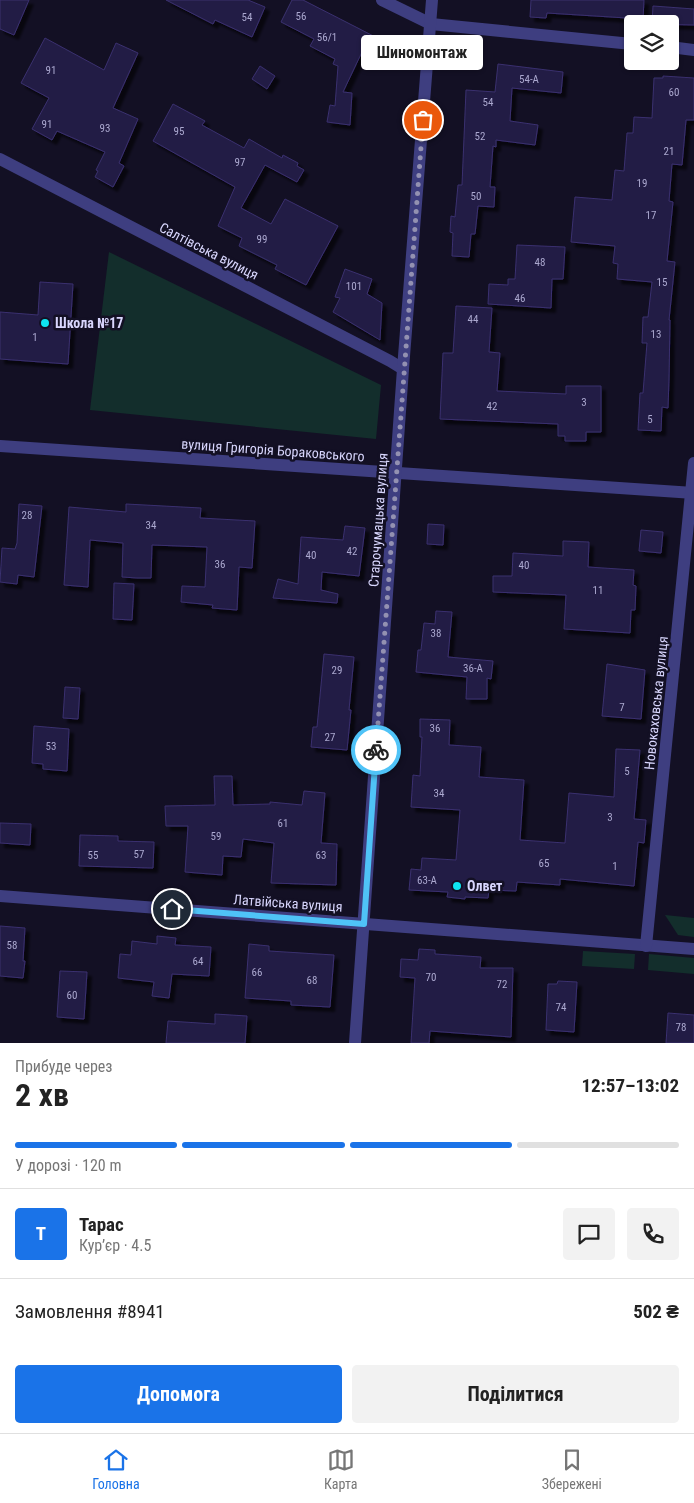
<!DOCTYPE html>
<html lang="uk">
<head>
<meta charset="utf-8">
<style>
	body { margin:0; font-family:"Roboto Condensed",sans-serif; background:#f2f2f2; color:#222; height:100vh; display:flex; flex-direction:column; font-size:19px; white-space:nowrap }
	* { box-sizing:border-box; margin:0 }
	p { font-size:16px; color:#767676 }
	.icon { flex:none; width:28px; height:28px; fill:none; stroke:currentColor; stroke-width:2; stroke-linecap:round; stroke-linejoin:round }
	.map { position:relative; height:1043px; overflow:hidden }
	.details { display:flex; flex-direction:column; background:#fff; flex:1 }
	.details>* { flex:none }
	.controls { position:absolute; left:624px; top:15px; display:grid; gap:10px }
	.controls a { display:grid; place-items:center; width:55px; height:55px; border-radius:5px; background:#fff; box-shadow:0 1px 4px #0004; font-size:25px }
	.pin { position:absolute; display:grid; place-items:center; width:42px; height:42px; color:#fff; margin:-21px; border:2px solid #fff; border-radius:50%; box-shadow:0 1px 5px #0007 }
	.courier { position:absolute; display:grid; place-items:center; width:50px; height:50px; margin:-25px; border:4px solid #4fc3f7; border-radius:50%; background:#fff; color:#222; box-shadow:0 1px 6px #0007 }
	.bubble { position:absolute; height:35px; border-radius:5px; background:#fff; box-shadow:0 1px 4px #0004; font-size:16px; font-weight:700; line-height:35px; text-align:center }
	.headline em { font-style:normal; font-weight:700 }
	.headline div { display:flex; flex-direction:column-reverse }
	.headline { display:flex; align-items:center; justify-content:space-between; height:85px; padding:0 15px }
	h1 { font-size:32px; font-weight:700; line-height:38px }
	.bar { display:grid; grid-template-columns:repeat(4,1fr); gap:8px 5px; align-content:center; height:60px; padding:0 15px }
	.bar i { height:6px; border-radius:4px; background:#e0e0e0 }
	.bar .on { background:#1a73e8 }
	.bar p { grid-column:span 4 }
	.line { display:flex; align-items:center; gap:12px; padding:0 15px; border-top:1px solid #e0e0e0 }
	.line div { flex:1 }
	.round { display:grid; place-items:center; flex:none; width:52px; height:52px; border-radius:5px; background:#f2f2f2 }
	.primary-button { display:flex; gap:10px; margin-top:auto; padding:10px 15px }
	.primary-button a { flex:1; height:58px; border-radius:5px; background:#1a73e8; color:#fff; font-size:20px; font-weight:700; line-height:58px; text-align:center }
	.primary-button a+a { background:#f2f2f2; color:#222 }
	.menu { display:flex; justify-content:space-around; align-items:center; height:70px; border-top:1px solid #e0e0e0; background:#fff; font-size:14px; color:#767676 }
	.menu a { display:grid; justify-items:center; gap:2px }
	.menu .on { color:#1a73e8 }
	.map>svg:first-child { display:block }
</style>
</head>
<body>
<div class="map">
<svg width="694" height="1043" viewBox="0 0 694 1043">
	<defs>
		<filter id="shadow"><feDropShadow dx="4.5" dy="4.5" stdDeviation="1" flood-color="#0009"/></filter>
	</defs>
	<rect width="100%" height="100%" fill="#131024"/>
	<g fill="#132e2c">
		<path d="M109,252L381,385L376,439L90,410Z"/>
		<path d="M665,915L694,918V937L678,935Z"/>
		<path d="M583,951L635,954L634,969L582,966Z"/>
		<path d="M649,954L694,958V974L648,970Z"/>
	</g>
	<g fill="#231d44" stroke="#3a306f" filter="url(#shadow)">
		<path d="M0,0H29L14,35L0,29Z"/>
		<path d="M166,0H248L265,7L252,37L215,20L213,24Z"/>
		<path d="M292,0H303L391,45L382,63L362,52L343,92L352,93L350,125L327,122L330,105L335,106L338,66L333,64L335,59L310,46L314,39L281,22Z"/>
		<path d="M531,0H644L643,19L547,13L546,18L530,17Z"/>
		<path d="M653,6L694,9V25L652,24Z"/>
		<path d="M45,38L104,70L116,43L138,53L113,108L138,119L119,163L124,166L113,187L95,177L98,171L96,170L105,152L57,131L52,140L32,129L49,98L21,83Z"/>
		<path d="M498,64L563,72L561,93L512,88L510,121L538,125L535,145L496,140V147L493,146L490,187H495L494,207L478,206L475,234H471L469,257L452,256L453,233L450,232L451,216L455,217L458,185H462L466,90L495,92Z"/>
		<path d="M260,66L275,76L267,89L252,79Z"/>
		<path d="M663,76L694,78V120H686L682,165L672,164L669,201L673,202L667,261L675,262L669,320H670L669,379L668,408L662,407L661,431L638,430L640,393H643L647,343H642L643,317H648L652,282L617,279L618,264L613,263L615,246L571,242L575,197L612,200L615,170L624,171L627,133H633L634,117L652,118L654,78H663Z"/>
		<path d="M173,104L205,121L202,125L244,148L249,139L282,158L283,155L298,163L297,166L304,170L297,182L265,165L241,208L271,224L285,199L338,226L306,285L275,269L277,265L239,246L242,238L218,226L235,187L153,141Z"/>
		<path d="M517,245L565,247L563,279H552L551,308L488,304L489,284L508,285V279H515Z"/>
		<path d="M345,269L372,279L367,294L382,303L380,340L333,312L340,298L335,297Z"/>
		<path d="M40,282L73,284L68,364L0,359V312L38,315Z"/>
		<path d="M456,306L492,308L489,352L500,353L497,391L566,394V386H601V432H586V441H565V436H558V424L440,419L443,353H453Z"/>
		<path d="M19,504L42,506L34,577L18,575L17,584L0,582L2,548L15,549L17,543Z"/>
		<path d="M126,504L201,508L200,518L255,521L252,568L239,567L237,610L212,608L213,605L181,602L182,586L205,587L207,547L152,545L151,578H137L122,577L123,543L90,540L88,587L64,585L69,507L126,512Z"/>
		<path d="M428,524L444,525L443,545L427,544Z"/>
		<path d="M345,526L365,528L359,576L322,572L321,590L338,594L337,603L273,598L278,579L298,584L301,537L343,540Z"/>
		<path d="M641,530L663,532L661,553L639,551Z"/>
		<path d="M563,541L589,542L588,567L634,570L633,585L636,586L635,610H631L630,633L564,629L566,595L493,592V576H512L513,553L563,556Z"/>
		<path d="M114,583L134,584L132,620L113,619Z"/>
		<path d="M436,611L452,612L448,657L493,661L491,679L487,678V699H466L467,677L416,672L418,650H421L424,623L435,624Z"/>
		<path d="M324,654L354,657L349,710H351L347,750L311,747L313,727H317Z"/>
		<path d="M607,664L645,670L641,719L602,716Z"/>
		<path d="M65,687L80,688L78,719L63,718Z"/>
		<path d="M420,719L450,720L449,745L481,747L479,777L524,780L520,840L565,843L569,793L614,797L616,749L640,750L634,819L646,820L644,843L638,842L634,886L560,879V885L517,882L516,891L489,890L488,898L465,897V899L447,897L448,892L409,890L411,869L421,870L422,858L456,860L460,810L411,807L413,775L420,776L422,737H420Z"/>
		<path d="M34,726L69,729L67,771L43,769V764L32,763Z"/>
		<path d="M214,776H232L233,805L270,804V802L302,805L304,791L325,793L321,843L337,844L336,885L271,883L274,843L243,839L241,857L223,856L222,875L185,872L188,826H166L165,806L215,805Z"/>
		<path d="M0,823L31,824L30,845L0,843Z"/>
		<path d="M80,835L118,836V841L154,842L153,868L79,866Z"/>
		<path d="M0,926L25,928L23,961H25L23,978L0,976Z"/>
		<path d="M157,936L176,938L175,945L211,947L209,976L172,974L169,998L152,996L154,982L118,978L120,954L131,955L132,941L157,944Z"/>
		<path d="M249,944L269,946V951L334,955L330,1007L291,1005V1001L245,998Z"/>
		<path d="M419,949L435,950V954L481,957L480,968H513L511,1037L430,1031L429,1043H411L415,978L400,977L401,959L418,960Z"/>
		<path d="M60,971L87,972L84,1019L57,1017Z"/>
		<path d="M558,981L577,982L574,1032L546,1030L548,984H557Z"/>
		<path d="M668,1013L694,1015V1043H666Z"/>
		<path d="M215,1014L247,1016L245,1043H166L168,1021L215,1024Z"/>
	</g>
	<g fill="none" stroke-linecap="round" stroke-linejoin="round">
		<g stroke="#3e3e80" stroke-width="12">
			<path d="M382,0L431,24L632,44"/>
			<path d="M670,47L694,50"/>
			<path d="M0,159L390,361L403,369"/>
			<path d="M0,446L694,493"/>
			<path d="M0,896L694,949"/>
			<path d="M646,946L694,463"/>
		</g>
		<path stroke="#3e3e80" stroke-width="12" d="M355,1043L403,369L432,0"/>
	</g>
	<g fill="none" stroke-linecap="round" stroke-linejoin="round">
		<path stroke="#9391b1" stroke-width="5" stroke-dasharray="0 9" d="M376,750L423,120"/>
		<path stroke="#4fc3f7" stroke-width="6" d="M172,909L364,924L376,750"/>
	</g>
	<g fill="#0ee5f1" stroke="#131024" stroke-width="2">
		<circle cx="45" cy="323" r="5"/>
		<circle cx="457" cy="886" r="5"/>
	</g>
	<g text-anchor="middle" stroke-width="5" stroke-linejoin="round" paint-order="stroke">
		<g font-size="11" fill="#aba8cf">
			<text x="301" y="20">56</text>
			<text x="247" y="21">54</text>
			<text x="327" y="41">56/1</text>
			<text x="51" y="74">91</text>
			<text x="529" y="83">54-А</text>
			<text x="674" y="96">60</text>
			<text x="488" y="106">54</text>
			<text x="47" y="128">91</text>
			<text x="105" y="132">93</text>
			<text x="179" y="135">95</text>
			<text x="480" y="140">52</text>
			<text x="669" y="155">21</text>
			<text x="240" y="166">97</text>
			<text x="642" y="187">19</text>
			<text x="476" y="200">50</text>
			<text x="651" y="219">17</text>
			<text x="262" y="243">99</text>
			<text x="540" y="266">48</text>
			<text x="662" y="286">15</text>
			<text x="354" y="290">101</text>
			<text x="520" y="302">46</text>
			<text x="473" y="323">44</text>
			<text x="656" y="338">13</text>
			<text x="35" y="341">1</text>
			<text x="584" y="406">3</text>
			<text x="492" y="410">42</text>
			<text x="650" y="423">5</text>
			<text x="27" y="519">28</text>
			<text x="151" y="529">34</text>
			<text x="352" y="555">42</text>
			<text x="311" y="559">40</text>
			<text x="220" y="568">36</text>
			<text x="524" y="569">40</text>
			<text x="598" y="594">11</text>
			<text x="436" y="637">38</text>
			<text x="473" y="672">36-А</text>
			<text x="337" y="674">29</text>
			<text x="622" y="711">7</text>
			<text x="435" y="732">36</text>
			<text x="330" y="741">27</text>
			<text x="51" y="750">53</text>
			<text x="627" y="775">5</text>
			<text x="439" y="797">34</text>
			<text x="610" y="821">3</text>
			<text x="283" y="827">61</text>
			<text x="216" y="840">59</text>
			<text x="139" y="858">57</text>
			<text x="93" y="859">55</text>
			<text x="321" y="859">63</text>
			<text x="544" y="867">65</text>
			<text x="615" y="870">1</text>
			<text x="427" y="884">63-А</text>
			<text x="12" y="949">58</text>
			<text x="198" y="965">64</text>
			<text x="257" y="976">66</text>
			<text x="431" y="981">70</text>
			<text x="312" y="984">68</text>
			<text x="502" y="988">72</text>
			<text x="72" y="999">60</text>
			<text x="561" y="1011">74</text>
			<text x="681" y="1031">78</text>
		</g>
		<g font-size="14" fill="#d8d6fd" stroke="#131024">
			<text transform="translate(209 251) rotate(27)" y="5">Салтівська вулиця</text>
			<text transform="translate(273 450) rotate(4)" y="5">вулиця Григорія Бораковського</text>
			<text transform="translate(378 520) rotate(-86)" y="5">Старочумацька вулиця</text>
			<text transform="translate(656 703) rotate(-84)" y="5">Новокаховська вулиця</text>
			<text transform="translate(288 903) rotate(4)" y="5">Латвійська вулиця</text>
		</g>
		<g font-size="14" font-weight="bold" fill="#d8d6fd" stroke="#131024" text-anchor="start">
			<text x="55" y="328">Школа №17</text>
			<text x="467" y="891">Олвет</text>
		</g>
	</g>
</svg>
<div class="controls">
<a><svg class="icon" aria-label="layers" viewBox="0 0 24 24"><path d="M12 4l9 5-9 5-9-5zM3 14l9 5 9-5"/></svg></a>
</div>
<div class="pin" style="left:423px;top:120px;background:#ea580c"><svg class="icon" aria-label="bag" viewBox="0 0 24 24"><path d="M5 8h14l-1 12H6zM9 8a3 3 0 0 1 6 0"/></svg></div>
<div class="pin" style="left:172px;top:909px;background:#1f2937"><svg class="icon" aria-label="home" viewBox="0 0 24 24"><path d="M3 11l9-7 9 7M6 9v11h12V9"/></svg></div>
<div class="courier" style="left:376px;top:750px"><svg class="icon" aria-label="bike" viewBox="0 0 24 24"><circle cx="6" cy="16" r="4"/><circle cx="18" cy="16" r="4"/><path d="M6 16l4-8h5l3 8M10 8l3 8H6M13 5h3"/></svg></div>
<div class="bubble" style="left:361px;top:35px;width:122px">Шиномонтаж</div>
</div>
<section class="details">
<div class="headline"><div><h1>2 хв</h1><p>Прибуде через</p></div><em>12:57–13:02</em></div>
<div class="bar"><i class="on"></i><i class="on"></i><i class="on"></i><i></i><p>У дорозі · 120 m</p></div>
<div class="line" style="height:90px"><b class="round" style="background:#1a73e8;color:#fff">Т</b><div><b>Тарас</b><p>Кур’єр · 4.5</p></div><a class="round"><svg class="icon" aria-label="chat" viewBox="0 0 24 24"><path d="M4 5h16v11H9l-5 4z"/></svg></a><a class="round"><svg class="icon" aria-label="phone" viewBox="0 0 24 24"><path d="M5 4h4l2 5-3 2q2 4 5 5l2-3 5 2v4C11 20 4 13 5 4z"/></svg></a></div>
<div class="line" style="height:65px"><div>Замовлення #8941</div><b>502 ₴</b></div>
<div class="primary-button"><a>Допомога</a><a>Поділитися</a></div>
</section>
<nav class="menu">
<a class="on"><svg class="icon" aria-label="home" viewBox="0 0 24 24"><path d="M3 11l9-7 9 7M6 9v11h12V9"/></svg>Головна</a>
<a><svg class="icon" aria-label="map" viewBox="0 0 24 24"><path d="M3 6l6-2 6 2 6-2v14l-6 2-6-2-6 2zM9 4v14M15 6v14"/></svg>Карта</a>
<a><svg class="icon" aria-label="saved" viewBox="0 0 24 24"><path d="M7 4h10v16l-5-4-5 4z"/></svg>Збережені</a>
</nav>
</body>
</html>
